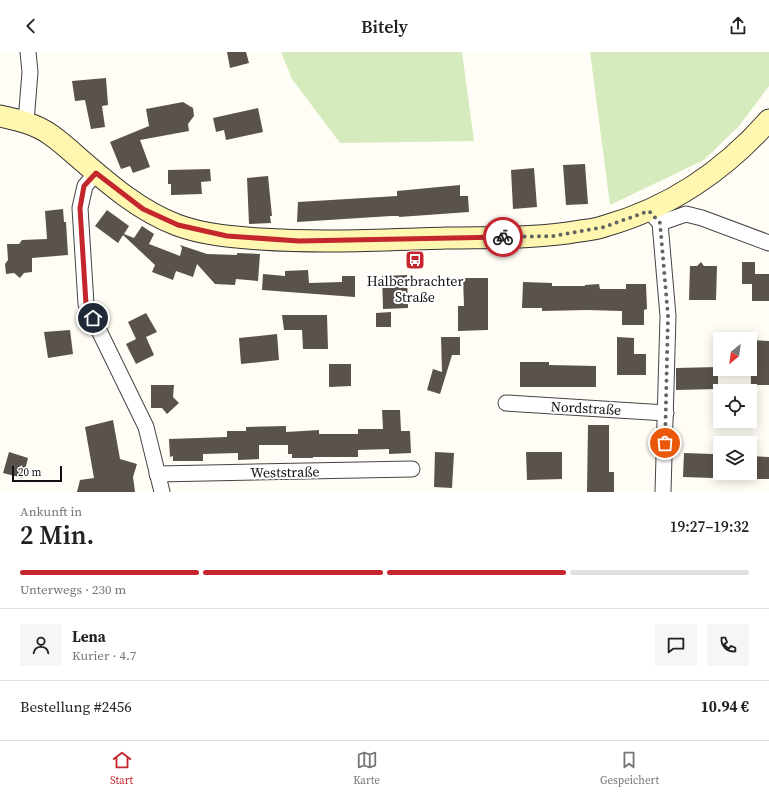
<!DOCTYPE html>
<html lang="de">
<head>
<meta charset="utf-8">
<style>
	body { margin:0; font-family:"Source Serif 4",serif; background:#f6f6f6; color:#222; height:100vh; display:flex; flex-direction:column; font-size:15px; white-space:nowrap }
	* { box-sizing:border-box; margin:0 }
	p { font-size:13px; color:#767676 }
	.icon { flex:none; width:22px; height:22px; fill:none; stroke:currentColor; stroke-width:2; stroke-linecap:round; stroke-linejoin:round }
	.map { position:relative; height:440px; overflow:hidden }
	.panel { display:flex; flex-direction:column; background:#fff; flex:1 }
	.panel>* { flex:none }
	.needle { width:26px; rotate:209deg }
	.fabs { position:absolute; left:713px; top:280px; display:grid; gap:8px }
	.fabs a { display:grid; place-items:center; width:44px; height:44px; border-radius:0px; background:#fff; box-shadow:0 2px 10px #0003; font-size:20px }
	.scale { position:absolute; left:12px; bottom:10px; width:50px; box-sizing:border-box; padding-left:4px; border:2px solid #111; border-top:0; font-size:11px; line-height:14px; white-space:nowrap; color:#111; -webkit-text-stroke:3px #fff; paint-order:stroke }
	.pin { position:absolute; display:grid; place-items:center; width:34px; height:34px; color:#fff; margin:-17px; border:2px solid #fff; border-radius:50%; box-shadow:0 1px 4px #0007 }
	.courier { position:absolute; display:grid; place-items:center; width:40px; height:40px; margin:-20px; border:3px solid #c4262e; border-radius:50%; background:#fff; color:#222; box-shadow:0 1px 5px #0007 }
	.summary em { font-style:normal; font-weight:600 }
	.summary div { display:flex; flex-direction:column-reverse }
	.summary { display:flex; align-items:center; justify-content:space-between; height:68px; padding:0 20px }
	h1 { font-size:26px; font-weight:600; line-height:30px }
	.bar { display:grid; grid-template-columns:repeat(4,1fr); gap:6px 4px; align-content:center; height:48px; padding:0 20px }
	.bar i { height:5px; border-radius:3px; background:#e0e0e0 }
	.bar .current { background:#c4262e }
	.bar p { grid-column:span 4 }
	.line { display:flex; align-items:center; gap:10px; padding:0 20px; border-top:1px solid #e0e0e0 }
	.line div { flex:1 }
	.round { display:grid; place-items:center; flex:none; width:42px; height:42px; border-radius:0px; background:#f6f6f6 }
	header { display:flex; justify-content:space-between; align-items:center; height:52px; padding:0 20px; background:#fff; font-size:18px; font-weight:600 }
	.dock { display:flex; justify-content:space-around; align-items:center; height:56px; border-top:1px solid #e0e0e0; background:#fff; font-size:11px; color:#767676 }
	.dock a { display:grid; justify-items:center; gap:2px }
	.dock .current { color:#c4262e }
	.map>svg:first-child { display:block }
</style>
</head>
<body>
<header><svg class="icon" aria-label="back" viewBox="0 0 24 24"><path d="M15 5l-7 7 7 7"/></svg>Bitely<svg class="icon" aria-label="share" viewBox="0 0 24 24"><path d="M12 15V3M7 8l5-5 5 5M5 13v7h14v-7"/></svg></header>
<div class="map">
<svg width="769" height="440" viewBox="0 0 769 440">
	<rect width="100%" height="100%" fill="#fffdf5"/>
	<g fill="#d5ebbd">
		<path d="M281,0H462L474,89L340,91L292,27Z"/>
		<path d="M590,0H769V34L739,74L704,108L610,153Z"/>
	</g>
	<g fill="#5a524d">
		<path d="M227,0H246L249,11L230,16Z"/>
		<path d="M106,26L108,53L102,54L105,75L91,77L85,48L75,49L72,29Z"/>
		<path d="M183,50L193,56L194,64L188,72L189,79L140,88L150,115L133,121L130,114L121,117L110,90L149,74L146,57Z"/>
		<path d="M258,56L263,80L226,88L224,78L216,80L213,66Z"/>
		<path d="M585,112L588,152L566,153L563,113Z"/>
		<path d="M534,116L537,155L513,157L511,118Z"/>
		<path d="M210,117L211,129L201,130L202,142L171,143V132H168V118Z"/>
		<path d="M268,124L272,164H270L271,171L249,172L247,126Z"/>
		<path d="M460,133V144H468L469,160L399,165V164H391L297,170L298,150L397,144V139Z"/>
		<path d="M63,157L64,170H66L68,203L32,206V220L24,221L20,226L14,221L6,222L5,212L8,208L7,192H19L22,188L47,187L45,159Z"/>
		<path d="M107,158L129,174L124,182L134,186L142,174L154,182L149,192L180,204L182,196L180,193L207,202L237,203V201L260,202L258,229L236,227L235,233L215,232L197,212L193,225L176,219L173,228L152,220L155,213L123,183L118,191L95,174Z"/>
		<path d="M701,210L704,214H717L716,248H689L690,214H697Z"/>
		<path d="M742,210H755V222H769V249H752V232H742Z"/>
		<path d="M308,218L309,231L342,230V224H355V245L262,238L263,222L285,224V219Z"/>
		<path d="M407,223L408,256L383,257L382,224Z"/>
		<path d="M463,226H488V278L458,279V254H464Z"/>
		<path d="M523,230L552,231V234H585V233L599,232L600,237H626V232H646L647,257L644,258V273H622V259L587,258L542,259V256H522Z"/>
		<path d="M391,260V275H376V261Z"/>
		<path d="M146,261L157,280L146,285L154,303L136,312L126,292L136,287L128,270Z"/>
		<path d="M282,263H327L328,297H303L302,278H284Z"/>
		<path d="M70,278L73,302L48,306L44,280Z"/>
		<path d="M277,282L279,308L241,312L239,286Z"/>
		<path d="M441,285H460V303H452L440,342L427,338L433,317L442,320Z"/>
		<path d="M617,285L634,286V302H646V323H617Z"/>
		<path d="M750,288L769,289V333H751Z"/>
		<path d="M520,310H549V313L596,314V335H520Z"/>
		<path d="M329,312H351V334L329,335Z"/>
		<path d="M718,315V337L676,338V316Z"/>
		<path d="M151,333H174L173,345L179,351L167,362L162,356H151Z"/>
		<path d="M382,358H400L401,379H410L411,401L389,402V397L358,398V405H313V406H292V402H288V393H259V407L238,408V401L203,402V409H173V404L170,405L169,387L227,385V379H246V375L286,374V380L319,378V382H358V377H383Z"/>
		<path d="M113,368L120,407L137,412L133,425L135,440H77L80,428L94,426L85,375Z"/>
		<path d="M588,373H609V420H614V440H587Z"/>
		<path d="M9,400L28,406L23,426L3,421Z"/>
		<path d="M435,400L454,401L452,436L434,435Z"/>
		<path d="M526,400H562V427L527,428Z"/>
		<path d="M684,401L713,402V426L683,425Z"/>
		<path d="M750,404L769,405V427H750Z"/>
	</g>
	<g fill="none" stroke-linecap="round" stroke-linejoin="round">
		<g stroke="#444" stroke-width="17">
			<g id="minor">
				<path d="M26,70L30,20L28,0"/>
				<path d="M96,121L85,134L80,156L86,252L146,375L162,440"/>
				<path d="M649,159L660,171L668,264L663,440"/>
				<path d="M660,171L686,162L702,166L769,191"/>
				<path d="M506,351L666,361"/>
				<path d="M157,422L412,417"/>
			</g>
		</g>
		<g stroke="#333" stroke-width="23">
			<path id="secondary" d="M0,64C18,68 36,72 51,83C61,90 71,99 80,107C110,133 140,159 177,173C204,183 233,185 260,187C322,191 384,188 446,186C491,185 536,187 580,179C589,178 597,177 605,174C669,156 725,118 769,68"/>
		</g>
		<use href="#minor" stroke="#fff" stroke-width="15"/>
		<use href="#secondary" stroke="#fff6b0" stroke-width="21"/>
	</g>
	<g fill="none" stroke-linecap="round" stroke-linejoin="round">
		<path stroke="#646461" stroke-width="4" stroke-dasharray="0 7.2" d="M503,185L554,184L604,175L649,159L660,171L668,264L665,391"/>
		<path stroke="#c4262e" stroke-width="5" d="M93,266L86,252L80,156L84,134L96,121L143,157L178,173L227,184L299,189L503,185"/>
	</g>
	<defs>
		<g id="bus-square" transform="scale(1)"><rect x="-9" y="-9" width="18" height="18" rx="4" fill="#c4262e" stroke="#fff"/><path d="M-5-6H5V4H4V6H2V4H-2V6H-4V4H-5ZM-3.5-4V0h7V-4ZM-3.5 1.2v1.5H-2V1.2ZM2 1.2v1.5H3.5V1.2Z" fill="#fff"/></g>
	</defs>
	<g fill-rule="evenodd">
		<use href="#bus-square" x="415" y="208"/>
	</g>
	<g text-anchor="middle" stroke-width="4" stroke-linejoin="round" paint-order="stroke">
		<g font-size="14" fill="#111" stroke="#fff">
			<text x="415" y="234">Halberbrachter<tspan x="415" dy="16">Straße</tspan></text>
		</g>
		<g font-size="14" fill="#111" stroke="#fff">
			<text transform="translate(586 356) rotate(3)" y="5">Nordstraße</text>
			<text transform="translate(285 420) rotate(-1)" y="5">Weststraße</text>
		</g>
	</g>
</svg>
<div class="fabs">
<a><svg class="needle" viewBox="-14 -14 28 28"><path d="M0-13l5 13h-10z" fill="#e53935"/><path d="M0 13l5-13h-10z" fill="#767676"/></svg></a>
<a><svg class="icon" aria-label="locate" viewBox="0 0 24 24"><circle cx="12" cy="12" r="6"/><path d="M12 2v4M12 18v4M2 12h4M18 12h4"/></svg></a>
<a><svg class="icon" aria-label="layers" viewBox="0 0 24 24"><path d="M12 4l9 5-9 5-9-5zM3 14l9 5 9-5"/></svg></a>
</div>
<div class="scale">20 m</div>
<div class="pin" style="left:665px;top:391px;background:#ea580c"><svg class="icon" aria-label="bag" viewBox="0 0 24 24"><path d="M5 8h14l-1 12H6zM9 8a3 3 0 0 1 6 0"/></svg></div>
<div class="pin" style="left:93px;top:266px;background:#1f2937"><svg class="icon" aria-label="home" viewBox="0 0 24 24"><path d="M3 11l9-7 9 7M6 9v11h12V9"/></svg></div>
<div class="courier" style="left:503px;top:185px"><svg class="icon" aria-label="bike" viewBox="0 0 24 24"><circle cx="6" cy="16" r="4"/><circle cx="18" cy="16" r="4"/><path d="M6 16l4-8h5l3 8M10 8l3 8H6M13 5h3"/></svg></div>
</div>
<section class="panel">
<div class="summary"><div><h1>2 Min.</h1><p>Ankunft in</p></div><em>19:27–19:32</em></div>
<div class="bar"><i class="current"></i><i class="current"></i><i class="current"></i><i></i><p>Unterwegs · 230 m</p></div>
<div class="line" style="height:72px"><a class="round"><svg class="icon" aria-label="person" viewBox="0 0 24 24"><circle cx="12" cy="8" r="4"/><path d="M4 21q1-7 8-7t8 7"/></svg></a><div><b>Lena</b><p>Kurier · 4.7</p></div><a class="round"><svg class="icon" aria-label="chat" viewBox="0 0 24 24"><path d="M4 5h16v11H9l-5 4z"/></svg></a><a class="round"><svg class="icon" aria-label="phone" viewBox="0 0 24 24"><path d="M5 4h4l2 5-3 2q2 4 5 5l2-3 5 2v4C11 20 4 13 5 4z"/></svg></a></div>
<div class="line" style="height:52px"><div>Bestellung #2456</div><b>10.94 €</b></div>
</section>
<nav class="dock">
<a class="current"><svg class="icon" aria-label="home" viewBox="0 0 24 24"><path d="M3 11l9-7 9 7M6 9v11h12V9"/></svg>Start</a>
<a><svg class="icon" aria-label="map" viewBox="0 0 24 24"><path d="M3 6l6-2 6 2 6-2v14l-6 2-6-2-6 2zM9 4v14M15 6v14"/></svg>Karte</a>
<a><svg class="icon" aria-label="saved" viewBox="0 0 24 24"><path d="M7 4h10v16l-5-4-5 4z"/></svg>Gespeichert</a>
</nav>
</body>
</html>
